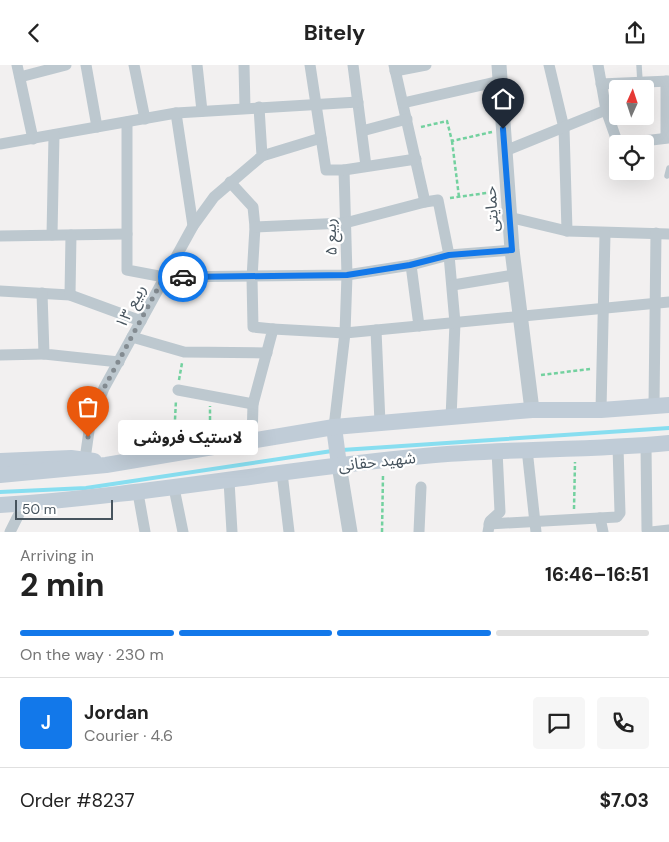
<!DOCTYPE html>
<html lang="en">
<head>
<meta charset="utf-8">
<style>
	body { margin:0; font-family:"DM Sans","Noto Sans Arabic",sans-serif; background:#f6f6f6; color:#222; height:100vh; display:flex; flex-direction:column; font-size:19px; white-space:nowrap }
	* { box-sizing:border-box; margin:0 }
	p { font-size:16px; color:#767676 }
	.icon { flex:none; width:28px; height:28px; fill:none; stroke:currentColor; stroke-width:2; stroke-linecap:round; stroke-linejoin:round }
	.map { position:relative; height:467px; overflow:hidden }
	.sheet { display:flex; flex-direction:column; background:#fff; flex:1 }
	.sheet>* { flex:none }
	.needle { width:32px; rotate:3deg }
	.buttons { position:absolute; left:609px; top:15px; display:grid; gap:10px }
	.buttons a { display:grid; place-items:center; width:45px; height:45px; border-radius:5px; background:#fff; box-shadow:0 5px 20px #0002; font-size:25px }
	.scale { position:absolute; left:15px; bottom:12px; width:98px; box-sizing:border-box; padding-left:5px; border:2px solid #47545e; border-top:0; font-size:14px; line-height:18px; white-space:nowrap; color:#47545e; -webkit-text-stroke:4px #fff; paint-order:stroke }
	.pin { position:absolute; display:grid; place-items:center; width:42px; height:42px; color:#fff; margin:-51px -21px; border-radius:50% 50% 50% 0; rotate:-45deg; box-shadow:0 0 5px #0007 }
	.pin .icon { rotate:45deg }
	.courier { position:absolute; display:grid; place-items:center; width:50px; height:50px; margin:-25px; border:4px solid #1278ea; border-radius:50%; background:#fff; color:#222; box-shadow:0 1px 6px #0007 }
	.bubble { position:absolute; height:35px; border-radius:5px; background:#fff; box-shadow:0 5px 20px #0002; font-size:16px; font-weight:700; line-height:35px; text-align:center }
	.headline em { font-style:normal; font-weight:700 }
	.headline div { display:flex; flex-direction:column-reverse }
	.headline { display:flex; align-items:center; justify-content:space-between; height:85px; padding:0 20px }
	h1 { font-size:32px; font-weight:700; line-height:38px }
	.bar { display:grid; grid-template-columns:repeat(4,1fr); gap:8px 5px; align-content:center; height:60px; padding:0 20px }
	.bar i { height:6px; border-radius:4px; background:#e0e0e0 }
	.bar .selected { background:#1278ea }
	.bar p { grid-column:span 4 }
	.line { display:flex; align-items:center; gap:12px; padding:0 20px; border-top:1px solid #e0e0e0 }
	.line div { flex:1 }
	.round { display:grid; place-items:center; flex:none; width:52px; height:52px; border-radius:5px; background:#f6f6f6 }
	header { display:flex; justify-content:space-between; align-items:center; height:65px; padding:0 20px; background:#fff; font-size:22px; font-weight:700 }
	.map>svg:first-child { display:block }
</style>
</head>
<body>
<header><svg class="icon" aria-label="back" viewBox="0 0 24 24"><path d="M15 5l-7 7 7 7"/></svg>Bitely<svg class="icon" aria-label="share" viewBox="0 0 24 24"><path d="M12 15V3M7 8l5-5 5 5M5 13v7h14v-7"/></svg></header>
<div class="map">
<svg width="669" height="467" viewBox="0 0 669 467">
	<rect width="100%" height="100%" fill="#f2f0f0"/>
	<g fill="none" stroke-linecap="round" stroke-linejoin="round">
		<g stroke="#88def0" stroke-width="4">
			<path d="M342,385L669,363"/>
			<path d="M0,427L86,423L332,386"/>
		</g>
		<g stroke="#73d19f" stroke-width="2.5" stroke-dasharray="4 2.5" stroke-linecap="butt">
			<path d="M421,62L447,56L452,76L492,67"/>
			<path d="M452,76L459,132"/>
			<path d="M450,133L494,127"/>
			<path d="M541,310L590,304"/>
			<path d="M179,315L182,298"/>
			<path d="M210,368V341"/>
			<path d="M174,374L176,335"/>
			<path d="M574,444L575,397"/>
			<path d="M382,467L383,410"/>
		</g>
		<g stroke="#bdc8cf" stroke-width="5.5">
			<path d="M639,0L640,17"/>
			<path d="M667,111L669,103"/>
		</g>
		<g stroke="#bdc8cf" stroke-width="11">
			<path d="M17,0L33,74"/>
			<path d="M86,0L97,62"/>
			<path d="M134,0L145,54"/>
			<path d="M197,0L202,46"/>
			<path d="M244,0L245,43"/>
			<path d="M310,0L326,105H344L347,210L345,268L334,362"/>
			<path d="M353,0L366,101"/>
			<path d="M394,0L425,137L438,135L449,190L455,258L451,353"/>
			<path d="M549,0L564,63L567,166"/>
			<path d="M598,0L606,45"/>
			<path d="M395,6L426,0"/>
			<path d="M20,12L66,0"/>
			<path d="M666,16V71"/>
			<path d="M601,19L669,16"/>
			<path d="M403,38L500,16"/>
			<path d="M176,48L193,161"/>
			<path d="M127,57V205L164,212L347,210L411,200L449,190L512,185"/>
			<path d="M362,66L407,54"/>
			<path d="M0,79L176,48L358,37"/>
			<path d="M618,79L669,73"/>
			<path d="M505,86L606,45L618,79"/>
			<path d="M262,91L321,73"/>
			<path d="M344,105L416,94"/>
			<path d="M230,117L253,142L255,162L252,213L253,262L273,264L253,339L252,375"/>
			<path d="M509,152L567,166L669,169"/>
			<path d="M255,162L345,158L425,137"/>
			<path d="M52,170L54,70"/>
			<path d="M0,171L127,169"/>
			<path d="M411,200L419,261"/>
			<path d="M453,220L514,210"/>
			<path d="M0,226L70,230L141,256"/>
			<path d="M42,228L44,289L119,297"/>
			<path d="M70,230L71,170"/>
			<path d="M273,264L345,268L669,237"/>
			<path d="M376,265L380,358"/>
			<path d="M132,272L184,287L267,288"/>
			<path d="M0,290L44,289"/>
			<path d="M178,325L253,339"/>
			<path d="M654,341L656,168"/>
			<path d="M601,345L605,169"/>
			<path d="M646,381L647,465L649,467"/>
			<path d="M527,384L536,467"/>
			<path d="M85,394L90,359L104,323L193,161L214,132L262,91L259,42"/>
			<path d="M282,408L289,467"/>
			<path d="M229,416L232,467"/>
			<path d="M174,423L183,467"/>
			<path d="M138,428L145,467"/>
			<path d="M600,453L603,467"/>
			<path d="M489,459L617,452L620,448L618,382"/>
			<path d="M10,467L20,447"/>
			<path d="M419,467L421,422"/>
			<path d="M488,467L490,456L500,447L497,386"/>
			<path d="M651,467L669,465"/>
		</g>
		<g stroke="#bdc8cf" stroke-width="15">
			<path d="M499,0L512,185L532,345"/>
			<path d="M339,400L350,467"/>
		</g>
		<g stroke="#c0ccd7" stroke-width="16">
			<path d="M334,362L339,400"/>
			<path d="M0,396L71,393L94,396"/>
			<path d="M0,410L106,400L334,362L532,345H601L669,340"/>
			<path d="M0,440C142,431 282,404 424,391C505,383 588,386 669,378"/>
		</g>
	</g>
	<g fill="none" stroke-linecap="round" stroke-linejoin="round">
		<path stroke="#838b91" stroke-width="5" stroke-dasharray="0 9" d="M88,372L90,359L104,323L164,212H183"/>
		<path stroke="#1278ea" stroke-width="6" d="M183,212L347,210L410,200L449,190L512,185L503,64"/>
	</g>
	<g text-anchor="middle" stroke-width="4.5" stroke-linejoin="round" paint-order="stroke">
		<g font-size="16" fill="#47545e" stroke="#fff">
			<text transform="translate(491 144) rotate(-94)" y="6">حمایتی</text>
			<text transform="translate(330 172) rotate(-92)" y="6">ربیع ۵</text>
			<text transform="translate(130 241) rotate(-62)" y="6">ربیع ۱۳</text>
			<text transform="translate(377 396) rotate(-6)" y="6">شهید حقانی</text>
		</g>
	</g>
</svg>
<div class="buttons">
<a><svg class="needle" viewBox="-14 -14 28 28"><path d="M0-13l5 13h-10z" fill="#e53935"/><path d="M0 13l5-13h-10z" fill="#767676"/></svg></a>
<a><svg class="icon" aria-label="locate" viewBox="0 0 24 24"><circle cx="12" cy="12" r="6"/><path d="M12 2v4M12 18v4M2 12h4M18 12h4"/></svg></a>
</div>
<div class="scale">50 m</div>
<div class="pin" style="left:88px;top:372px;background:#ea580c"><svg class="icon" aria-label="bag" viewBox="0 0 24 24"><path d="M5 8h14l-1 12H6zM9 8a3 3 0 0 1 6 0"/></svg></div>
<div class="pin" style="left:503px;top:64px;background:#1f2937"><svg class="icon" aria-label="home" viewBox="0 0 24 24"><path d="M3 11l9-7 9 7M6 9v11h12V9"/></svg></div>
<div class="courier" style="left:183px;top:212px"><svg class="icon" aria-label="car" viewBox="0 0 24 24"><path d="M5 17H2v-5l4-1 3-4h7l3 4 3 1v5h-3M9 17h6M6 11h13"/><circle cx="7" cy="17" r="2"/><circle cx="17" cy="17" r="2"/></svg></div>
<div class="bubble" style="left:118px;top:355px;width:140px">لاستیک فروشی</div>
</div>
<section class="sheet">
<div class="headline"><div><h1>2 min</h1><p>Arriving in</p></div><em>16:46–16:51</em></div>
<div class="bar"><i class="selected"></i><i class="selected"></i><i class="selected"></i><i></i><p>On the way · 230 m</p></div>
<div class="line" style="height:90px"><b class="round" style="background:#1278ea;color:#fff">J</b><div><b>Jordan</b><p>Courier · 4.6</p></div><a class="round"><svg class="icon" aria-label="chat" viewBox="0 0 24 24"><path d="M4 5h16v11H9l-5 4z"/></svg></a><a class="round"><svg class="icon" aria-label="phone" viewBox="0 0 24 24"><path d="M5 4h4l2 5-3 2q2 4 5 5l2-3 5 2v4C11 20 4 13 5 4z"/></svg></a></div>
<div class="line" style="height:65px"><div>Order #8237</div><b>$7.03</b></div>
</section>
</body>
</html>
